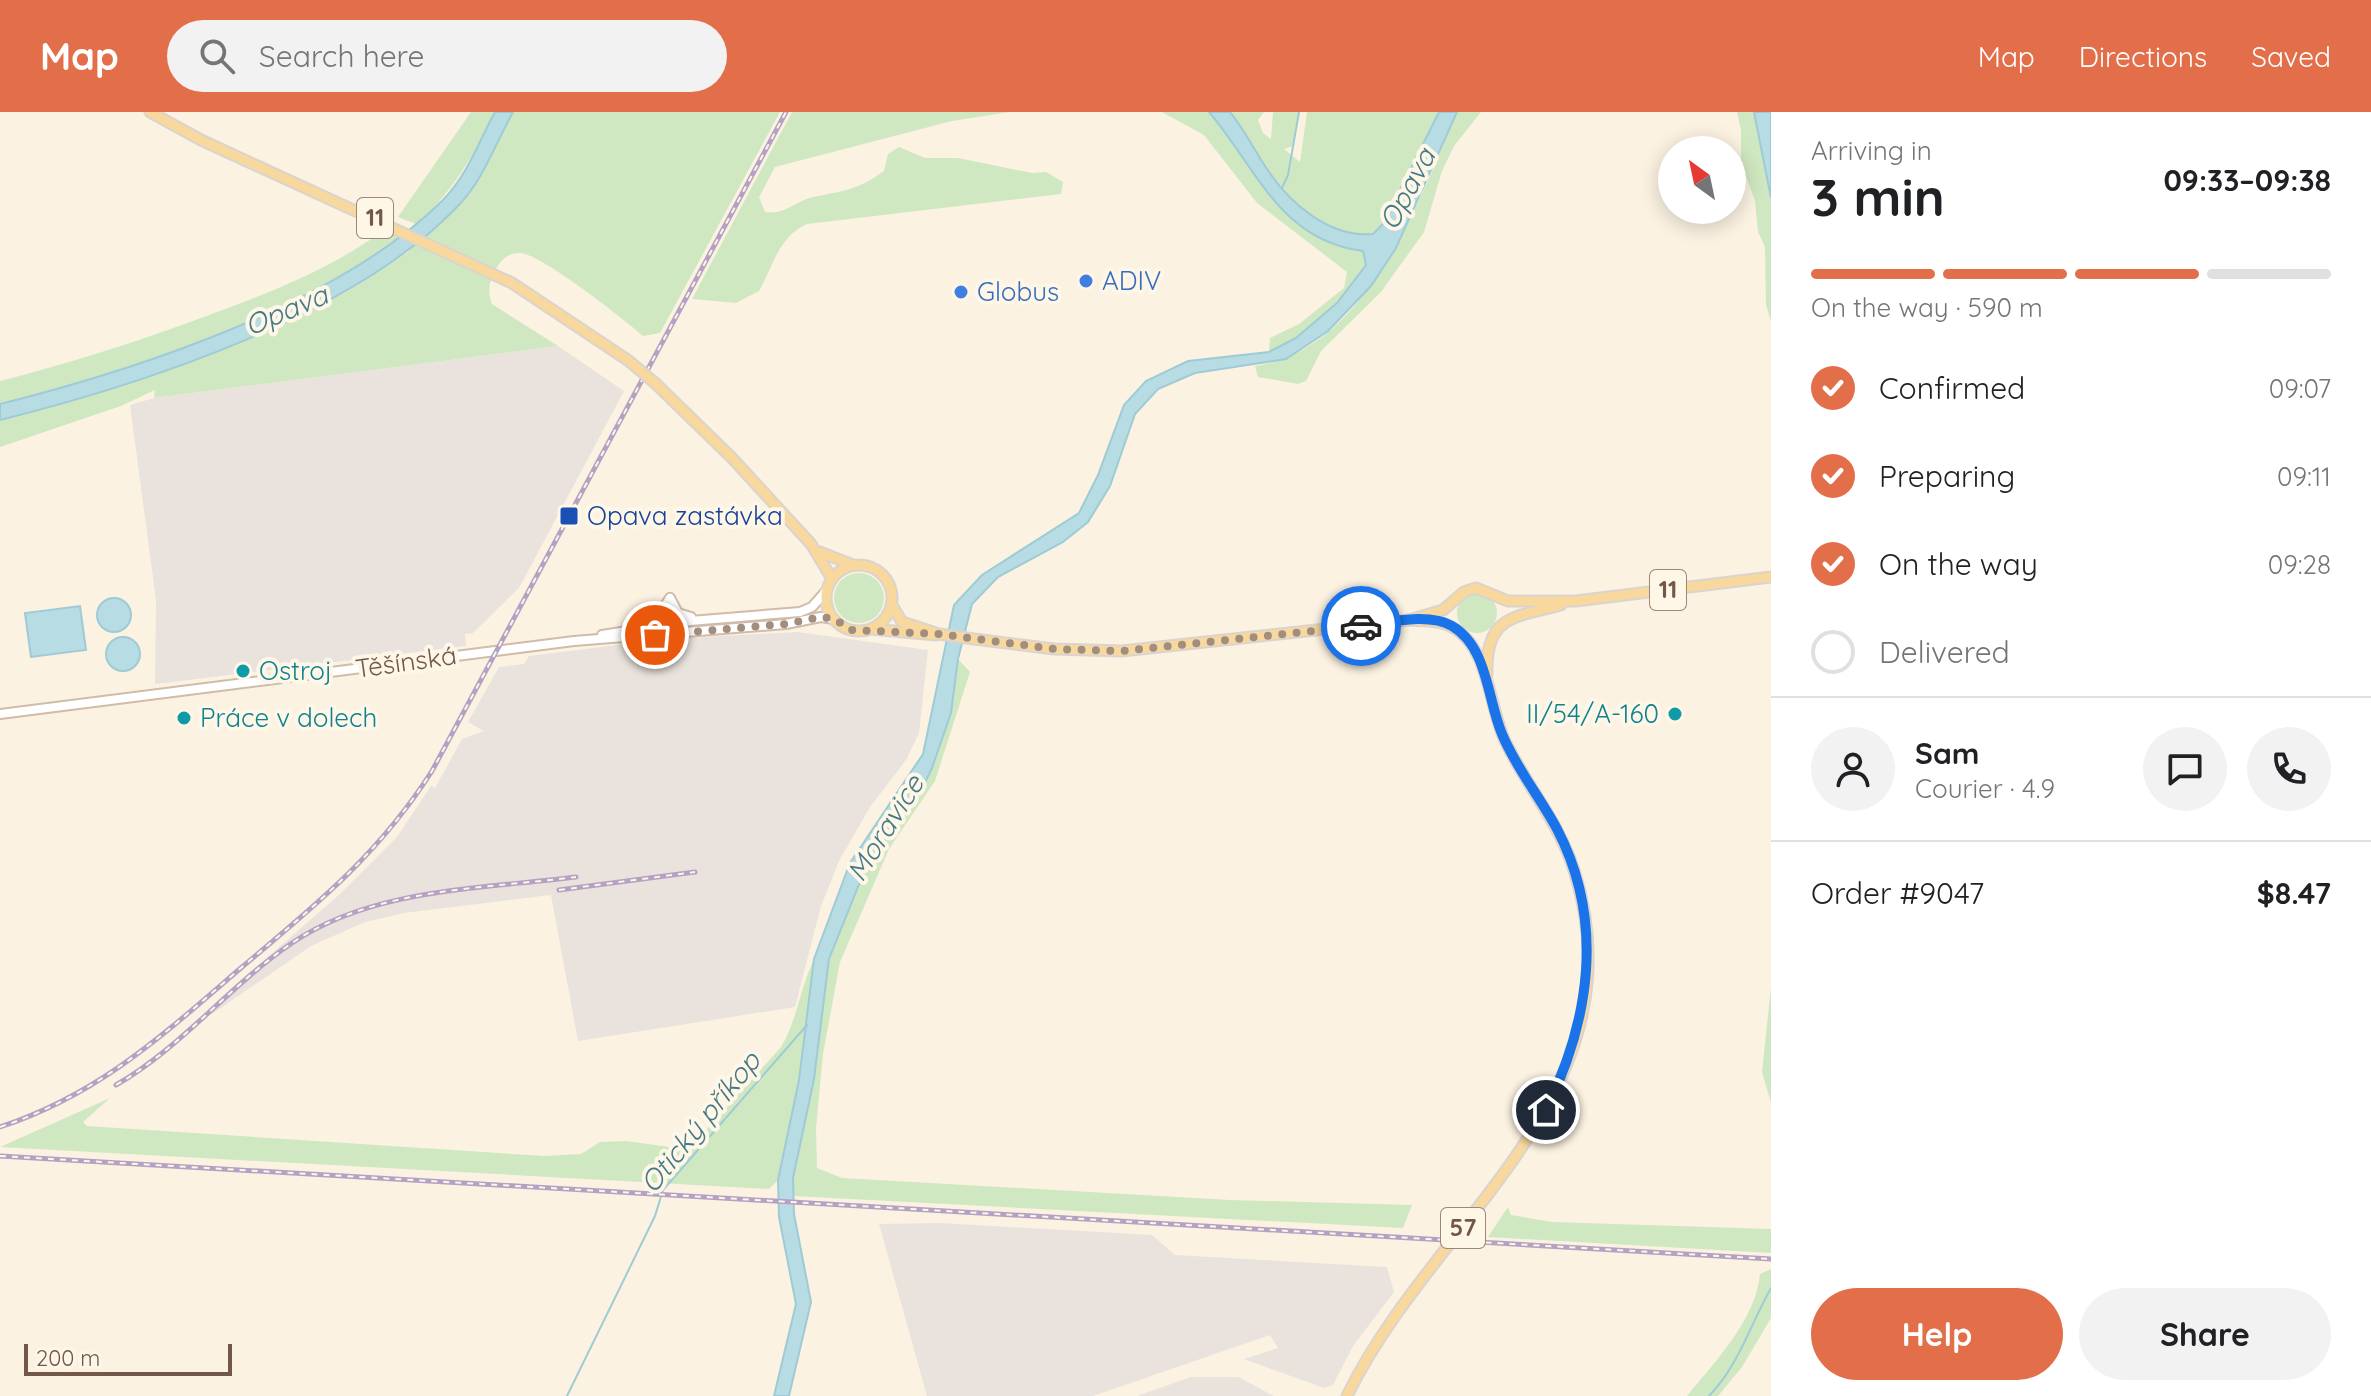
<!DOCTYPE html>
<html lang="en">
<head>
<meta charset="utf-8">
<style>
	body { margin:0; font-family:Quicksand,sans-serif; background:#f2f2f2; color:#202124; height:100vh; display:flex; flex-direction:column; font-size:30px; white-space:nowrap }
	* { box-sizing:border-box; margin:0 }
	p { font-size:26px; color:#757577 }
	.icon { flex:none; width:44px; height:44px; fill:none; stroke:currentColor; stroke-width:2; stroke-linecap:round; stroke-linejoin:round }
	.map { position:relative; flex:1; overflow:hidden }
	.details { display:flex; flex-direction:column; background:#fff; width:600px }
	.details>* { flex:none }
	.needle { width:52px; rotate:327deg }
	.controls { position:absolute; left:1658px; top:24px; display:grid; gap:16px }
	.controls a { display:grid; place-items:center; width:88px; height:88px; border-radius:50%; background:#fff; box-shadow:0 4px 20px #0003; font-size:40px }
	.scale { position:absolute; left:24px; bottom:20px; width:208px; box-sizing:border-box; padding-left:8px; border:4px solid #725849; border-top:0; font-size:22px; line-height:28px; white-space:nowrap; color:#725849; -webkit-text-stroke:6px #fef6e7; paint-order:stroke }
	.pin { position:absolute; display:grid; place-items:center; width:68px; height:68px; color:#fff; margin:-34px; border:4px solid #fff; border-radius:50%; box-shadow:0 2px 8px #0007 }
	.courier { position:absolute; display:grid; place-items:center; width:80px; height:80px; margin:-40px; border:6px solid #1a73e8; border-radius:50%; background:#fff; color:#222; box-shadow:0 2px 10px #0007 }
	.headline em { font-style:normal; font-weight:700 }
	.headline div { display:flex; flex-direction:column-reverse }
	.headline { display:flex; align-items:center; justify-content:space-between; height:136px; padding:0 40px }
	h1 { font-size:52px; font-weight:700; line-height:60px }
	.bar { display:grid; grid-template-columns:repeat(4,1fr); gap:12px 8px; align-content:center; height:96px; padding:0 40px }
	.bar i { height:10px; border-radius:6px; background:#e0e0e0 }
	.bar .current { background:#e26f4a }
	.bar p { grid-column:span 4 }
	.line { display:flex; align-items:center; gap:20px; padding:0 40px; border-top:2px solid #e0e0e0 }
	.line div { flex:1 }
	.round { display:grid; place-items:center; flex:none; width:84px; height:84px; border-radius:42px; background:#f2f2f2 }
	ol { padding:0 40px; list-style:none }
	li { display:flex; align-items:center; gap:24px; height:88px }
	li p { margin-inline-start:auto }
	li .icon { padding:8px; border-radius:50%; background:#e26f4a; color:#fff; stroke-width:4 }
	li:last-child { color:#757577 }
	li i { width:44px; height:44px; border:4px solid #e0e0e0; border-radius:50% }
	.button { display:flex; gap:16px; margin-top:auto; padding:16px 40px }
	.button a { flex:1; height:92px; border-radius:48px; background:#e26f4a; color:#fff; font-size:32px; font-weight:700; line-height:92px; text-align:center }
	.button a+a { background:#f2f2f2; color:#202124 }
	header { display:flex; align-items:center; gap:48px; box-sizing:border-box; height:112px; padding:0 40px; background:#e26f4a; color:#fff }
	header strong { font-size:38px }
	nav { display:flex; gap:44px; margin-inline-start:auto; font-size:28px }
	.search { width:560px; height:72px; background:#f2f2f2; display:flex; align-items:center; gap:20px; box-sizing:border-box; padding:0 28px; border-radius:44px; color:#757577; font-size:30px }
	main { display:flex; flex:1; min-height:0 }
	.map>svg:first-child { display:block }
</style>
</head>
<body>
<header>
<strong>Map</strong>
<div class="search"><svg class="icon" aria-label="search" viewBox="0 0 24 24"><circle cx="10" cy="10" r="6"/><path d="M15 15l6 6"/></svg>Search here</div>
<nav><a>Map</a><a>Directions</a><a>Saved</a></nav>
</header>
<main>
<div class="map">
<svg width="1771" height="1284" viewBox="0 0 1771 1284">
	<rect width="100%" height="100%" fill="#fbf2e2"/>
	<g fill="#eae3dd">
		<path d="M558,234L624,279L519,476L473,521L465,522L466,534L155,572L156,488L130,293L154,286Z"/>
		<path d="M798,520L928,538L919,621L906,648L870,695L839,749L821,794L795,895L578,929L551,783L404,801L365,810L311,834L212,902L208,897L340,782L397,725L431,674L435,676L462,627L484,619L468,610L499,555L524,552L529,544L666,527Z"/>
		<path d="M940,1111L1152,1123L1175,1143L1387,1155L1394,1180L1353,1234L1333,1273L1324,1276L1244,1247L1278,1236L1270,1223L1093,1284H927L879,1112Z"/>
		<path d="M1191,1265H1238L1274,1284H1137Z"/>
	</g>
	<g fill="#d0e8c1">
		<path d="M471,0H496C474,41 452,82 416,112L398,105Z"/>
		<path d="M513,0H780L660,221L643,224C624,207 541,142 520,141C509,140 501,148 496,157C489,169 487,179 492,192L558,234L154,286L155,278L121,294L0,335V308L143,267L283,210L348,179L408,140Z"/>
		<path d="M792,0H1010L952,9L775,55L759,85L765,100C786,103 795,89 813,85C843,79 858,78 884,59L888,42L899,35L925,46H958L1032,61L1046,60L1063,70L1061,82L807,112C778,125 774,153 759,179L736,191L692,187Z"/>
		<path d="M1162,0H1209C1256,55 1280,129 1363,139L1366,153C1345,193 1309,220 1269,240L1270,226L1299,212L1344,176L1347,160L1257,91L1204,23Z"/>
		<path d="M1230,0H1264L1258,8L1263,21L1271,27L1273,0H1299L1293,34L1284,37L1300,50L1307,0H1439L1383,112L1373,122C1330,126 1290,92 1267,57C1254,38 1245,18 1230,0Z"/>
		<path d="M1457,0H1481L1454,34L1442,59L1424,120L1381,180L1321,239L1306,269L1298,272L1258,265L1255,254C1365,239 1420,88 1457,0Z"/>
		<path d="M1737,0H1754L1771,86V209L1766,193L1765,135L1758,120L1755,89L1741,50V18Z"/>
		<path d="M383,119L402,127C280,207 140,256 0,293V269C74,250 146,227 217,200C277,178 331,156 383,119Z"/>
		<circle cx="859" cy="486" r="25"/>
		<circle cx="1477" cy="501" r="20"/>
		<path d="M958,547L970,560L935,669L889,737L840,850L823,942L816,1016L817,1056L842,1066L1230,1088L1412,1093L1403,1116L793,1084V1066L814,967L829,847L866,755L922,677L932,656L951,601Z"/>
		<path d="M814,847L799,968L778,1068L769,1077L0,1035L110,986L83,1010L87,1014L544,1044L581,1042L600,1030L626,1029L677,1036L692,1034L781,935C797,909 800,876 814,847Z"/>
		<path d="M1771,875V991L1762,960Z"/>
		<path d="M1508,1095L1511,1103L1552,1110L1771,1117V1141L1488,1125Z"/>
		<path d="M1771,1157V1206L1742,1255L1718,1284H1687C1715,1250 1756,1207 1760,1162Z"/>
	</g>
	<g fill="#b7dce4" stroke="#9ecbd5" stroke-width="2">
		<path d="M495,0H513C494,34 483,70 454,98C349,205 144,272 0,308V292C140,257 340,191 443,88C468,62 478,31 495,0Z"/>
		<path d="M1209,0H1230C1245,18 1254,38 1267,57C1290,92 1330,126 1373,122L1383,112L1439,0H1457L1396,136L1371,174L1328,219L1286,247L1195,261L1158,277L1135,302L1110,374L1088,410L1063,430L998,465L972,492L958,547L951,601L932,656L922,677L866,755L829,847L814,967L793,1066L794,1102L811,1190L789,1284H774L796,1192L779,1105L778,1068L799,968L814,847L850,751L923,642L954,493L982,463L1079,401L1098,363L1124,293L1146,269L1188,249L1269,240L1296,226L1337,191L1366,153L1363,139C1280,129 1256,55 1209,0Z"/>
		<path d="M1754,0H1771V86Z"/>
		<circle cx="114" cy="503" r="17"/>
		<path d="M80,494L86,538L31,545L25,501Z"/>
		<circle cx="123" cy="542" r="17"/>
	</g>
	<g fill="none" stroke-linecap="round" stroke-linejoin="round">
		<g stroke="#9ecbd5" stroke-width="2">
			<path d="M1282,76L1288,63L1299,0"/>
			<path d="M567,1284L655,1104L663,1078L807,913"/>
			<path d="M1709,1284C1739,1253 1750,1213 1771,1176"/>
		</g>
		<g stroke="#d1bba9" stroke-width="12">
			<g id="secondary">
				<path d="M670,486L678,501L691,505"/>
				<path d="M646,511L656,507L670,486"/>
				<path d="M602,523L690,509L800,500L812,495L827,478"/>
				<path d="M0,602L574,529L786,512L821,505L834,507"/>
			</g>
		</g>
		<g stroke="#dad4d0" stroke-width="13">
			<g id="primary">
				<path d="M150,0L201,28L512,171L629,249"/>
				<path d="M655,271L732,346L811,432L832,467"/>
				<path d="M820,440L853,453"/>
				<circle cx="859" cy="486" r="33"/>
				<path d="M892,493L902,510L939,522L974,527L1054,537L1122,539L1409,508L1443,498L1464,480L1476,476L1508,489H1576L1771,465"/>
				<path d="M871,517L936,523"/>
				<path d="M1487,562C1485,504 1514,505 1561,493"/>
				<path d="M1347,1284C1432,1108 1645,983 1574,758C1559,711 1527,674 1506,631C1488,595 1490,533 1450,514C1439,508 1421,509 1409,508"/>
			</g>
		</g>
		<use href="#secondary" stroke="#fff" stroke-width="8"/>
		<use href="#primary" stroke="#f8d89c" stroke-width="9"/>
		<g stroke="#b4a1c3" stroke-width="5">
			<g id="rail">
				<path d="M559,778L695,760"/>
				<path d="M116,973C182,935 230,873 292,831C373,776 482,777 576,765"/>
				<path d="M0,1015C100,982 164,922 242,855C317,792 379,742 432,659L786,0"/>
				<path d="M0,1044L1771,1147"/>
			</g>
		</g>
		<use href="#rail" stroke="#fef6e7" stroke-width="2" stroke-dasharray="6" stroke-linecap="butt"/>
		<g stroke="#dad4d0" stroke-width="13" stroke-linecap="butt">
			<path id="primary-bridge" d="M629,249L655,271"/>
		</g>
		<use href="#primary-bridge" stroke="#f8d89c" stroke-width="9"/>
	</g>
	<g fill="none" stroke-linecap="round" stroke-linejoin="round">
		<path stroke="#a28e7f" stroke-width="8" stroke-dasharray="0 14.4" d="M655,523L786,512L821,505L834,507L852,518L939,522L1054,537L1122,539L1361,514"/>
		<path stroke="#1a73e8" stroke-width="10" d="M1361,514C1387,511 1428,500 1452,514C1488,535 1487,587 1502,622C1516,656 1540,685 1557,717C1605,809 1590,908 1546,998"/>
	</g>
	<g fill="#3f7fe0" stroke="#fef6e7" stroke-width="3">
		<circle cx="1086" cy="169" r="8"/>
		<circle cx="961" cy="180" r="8"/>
	</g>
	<rect fill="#1a4fb4" stroke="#fef6e7" stroke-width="3" x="559" y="394" width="20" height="20" rx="4"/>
	<g fill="#0f9aa8" stroke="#fef6e7" stroke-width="3">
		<circle cx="243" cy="559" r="8"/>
		<circle cx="1675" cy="602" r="8"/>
		<circle cx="184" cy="606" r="8"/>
	</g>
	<g text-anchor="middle" stroke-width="8" stroke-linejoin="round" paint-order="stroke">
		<g fill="#fef6e7" stroke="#9c8778" stroke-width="2">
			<rect x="357" y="86" width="36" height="40" rx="6"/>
			<rect x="1650" y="458" width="36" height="40" rx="6"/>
			<rect x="1441" y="1096" width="44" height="40" rx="6"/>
		</g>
		<g font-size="24" font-weight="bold" fill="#725849">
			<text x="375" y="114">11</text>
			<text x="1668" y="486">11</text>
			<text x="1463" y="1124">57</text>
		</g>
		<g font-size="26" fill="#366cbe" stroke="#fef6e7" text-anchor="start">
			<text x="1102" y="178">ADIV</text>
			<text x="977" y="189">Globus</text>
		</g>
		<g font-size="26" fill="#164399" stroke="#fef6e7" text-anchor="start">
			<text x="587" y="413">Opava zastávka</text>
		</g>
		<g font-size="26" fill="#725849" stroke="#fef6e7">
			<text transform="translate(406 550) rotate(-8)" y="9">Těšínská</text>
		</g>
		<g font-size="26" fill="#0d838f" stroke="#fef6e7" text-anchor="start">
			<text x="259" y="568">Ostroj</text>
			<text x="1659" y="611" text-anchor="end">II/54/A-160</text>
			<text x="200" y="615">Práce v dolech</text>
		</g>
		<g font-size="28" font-style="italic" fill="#447985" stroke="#fef6e7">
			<text transform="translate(1407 77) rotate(-62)" y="10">Opava</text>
			<text transform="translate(286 198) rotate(-23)" y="10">Opava</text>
			<text transform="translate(885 716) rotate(-58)" y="10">Moravice</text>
			<text transform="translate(700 1010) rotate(-51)" y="10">Otický příkop</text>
		</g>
	</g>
</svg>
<div class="controls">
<a><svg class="needle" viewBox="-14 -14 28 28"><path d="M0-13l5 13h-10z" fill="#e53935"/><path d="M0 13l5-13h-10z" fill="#757577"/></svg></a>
</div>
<div class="scale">200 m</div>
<div class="pin" style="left:655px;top:523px;background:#ea580c"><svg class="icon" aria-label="bag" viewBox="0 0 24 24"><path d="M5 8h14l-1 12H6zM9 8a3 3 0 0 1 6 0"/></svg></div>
<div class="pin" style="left:1546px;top:998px;background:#1f2937"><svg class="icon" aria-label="home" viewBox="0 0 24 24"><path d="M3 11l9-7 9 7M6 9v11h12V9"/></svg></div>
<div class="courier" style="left:1361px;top:514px"><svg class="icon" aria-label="car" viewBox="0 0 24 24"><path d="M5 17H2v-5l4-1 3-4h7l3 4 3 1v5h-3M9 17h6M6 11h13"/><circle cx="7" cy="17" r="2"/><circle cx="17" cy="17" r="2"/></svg></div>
</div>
<section class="details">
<div class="headline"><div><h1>3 min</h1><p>Arriving in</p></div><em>09:33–09:38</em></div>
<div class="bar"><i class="current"></i><i class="current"></i><i class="current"></i><i></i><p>On the way · 590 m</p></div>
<ol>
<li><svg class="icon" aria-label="check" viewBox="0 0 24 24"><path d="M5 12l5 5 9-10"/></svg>Confirmed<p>09:07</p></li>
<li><svg class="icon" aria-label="check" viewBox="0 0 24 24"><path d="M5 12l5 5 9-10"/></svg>Preparing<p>09:11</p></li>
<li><svg class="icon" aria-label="check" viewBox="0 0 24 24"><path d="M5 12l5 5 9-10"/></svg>On the way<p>09:28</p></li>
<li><i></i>Delivered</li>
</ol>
<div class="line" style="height:144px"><a class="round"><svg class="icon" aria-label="person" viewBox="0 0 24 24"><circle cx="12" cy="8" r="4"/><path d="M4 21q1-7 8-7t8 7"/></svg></a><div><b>Sam</b><p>Courier · 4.9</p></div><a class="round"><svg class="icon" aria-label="chat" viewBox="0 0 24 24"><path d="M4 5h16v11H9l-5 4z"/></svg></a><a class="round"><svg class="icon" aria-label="phone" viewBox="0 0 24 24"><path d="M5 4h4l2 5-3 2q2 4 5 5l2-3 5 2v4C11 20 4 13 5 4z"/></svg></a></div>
<div class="line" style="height:104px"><div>Order #9047</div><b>$8.47</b></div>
<div class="button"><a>Help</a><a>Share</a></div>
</section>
</main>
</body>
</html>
